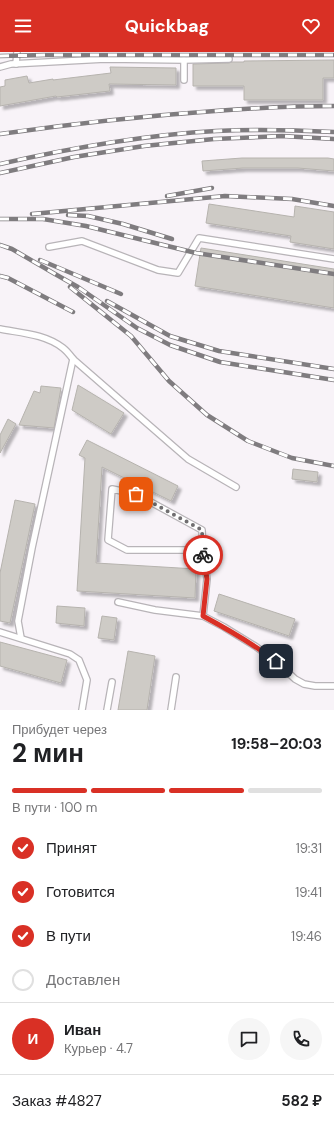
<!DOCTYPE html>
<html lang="ru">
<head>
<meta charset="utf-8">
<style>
	body { margin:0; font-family:"DM Sans",sans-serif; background:#f6f6f6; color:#202124; height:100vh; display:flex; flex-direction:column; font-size:15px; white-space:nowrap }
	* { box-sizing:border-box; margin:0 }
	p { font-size:13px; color:#757577 }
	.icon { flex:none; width:22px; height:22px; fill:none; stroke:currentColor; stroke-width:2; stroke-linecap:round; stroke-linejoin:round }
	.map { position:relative; height:658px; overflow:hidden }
	.panel { display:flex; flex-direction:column; background:#fff; flex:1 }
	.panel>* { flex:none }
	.pin { position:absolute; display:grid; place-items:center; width:34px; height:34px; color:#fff; margin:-17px; border-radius:8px; box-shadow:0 2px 6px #0006 }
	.courier { position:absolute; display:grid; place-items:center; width:40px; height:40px; margin:-20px; border:3px solid #d93025; border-radius:50%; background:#fff; color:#222; box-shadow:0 1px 5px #0007 }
	.headline em { font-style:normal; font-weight:700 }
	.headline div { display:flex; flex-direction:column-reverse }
	.headline { display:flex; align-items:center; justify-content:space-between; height:68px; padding:0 12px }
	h1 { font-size:26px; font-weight:700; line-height:30px }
	.bar { display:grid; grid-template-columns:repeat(4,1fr); gap:6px 4px; align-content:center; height:48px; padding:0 12px }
	.bar i { height:5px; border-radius:3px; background:#e0e0e0 }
	.bar .active { background:#d93025 }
	.bar p { grid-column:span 4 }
	.line { display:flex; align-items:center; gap:10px; padding:0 12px; border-top:1px solid #e0e0e0 }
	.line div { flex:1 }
	.round { display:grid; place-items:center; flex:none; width:42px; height:42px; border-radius:21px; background:#f6f6f6 }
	ol { padding:0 12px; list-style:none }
	li { display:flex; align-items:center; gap:12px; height:44px }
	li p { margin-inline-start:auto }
	li .icon { padding:4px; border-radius:50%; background:#d93025; color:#fff; stroke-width:4 }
	li:last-child { color:#757577 }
	li i { width:22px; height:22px; border:2px solid #e0e0e0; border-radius:50% }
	header { display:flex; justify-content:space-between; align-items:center; height:52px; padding:0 12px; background:#d93025; color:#fff; font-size:18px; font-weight:700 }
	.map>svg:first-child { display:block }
</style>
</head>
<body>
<header><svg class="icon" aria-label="menu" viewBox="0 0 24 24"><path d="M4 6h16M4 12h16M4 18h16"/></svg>Quickbag<svg class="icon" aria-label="heart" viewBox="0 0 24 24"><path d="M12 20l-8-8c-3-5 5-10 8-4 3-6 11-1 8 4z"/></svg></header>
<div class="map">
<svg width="334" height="658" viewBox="0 0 334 658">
	<defs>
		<filter id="shadow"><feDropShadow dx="3.5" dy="3.5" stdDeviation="1" flood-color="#0004"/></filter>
	</defs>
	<rect width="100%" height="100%" fill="#f8f3f8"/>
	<g fill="#cecbc6" stroke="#b6b3ae" filter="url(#shadow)">
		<path d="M334,8V26H323V48H244V34H193V12L229,11L232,10H244V9Z"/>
		<path d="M110,15L176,16V33L109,32L110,39L57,45L56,44L0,54V35L5,34V28L27,24L29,31L53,27V28L111,21Z"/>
		<path d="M242,106H328L334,107V119L298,116H243L203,119L202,109Z"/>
		<path d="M209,152L294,165L295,154L334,160V197L290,190L291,184L206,171Z"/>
		<path d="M201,196L334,217V256L195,234Z"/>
		<path d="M78,333L124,361L111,382L72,358Z"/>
		<path d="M41,334L61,336L54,376L19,373L34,339L40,341Z"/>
		<path d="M8,367L16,372L0,401V383Z"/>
		<path d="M87,388L178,434L171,449L102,415L96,511L196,517L195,546L77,539L85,406L79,403Z"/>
		<path d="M293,417L318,420L317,430L292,427Z"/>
		<path d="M15,448L35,452L10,571L0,569V521Z"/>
		<path d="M219,542L295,567L289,584L214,559Z"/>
		<path d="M57,554L85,556L84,574L56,571Z"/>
		<path d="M102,564L117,566L114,588L98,586Z"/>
		<path d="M0,590L67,608L61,631L0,614Z"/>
		<path d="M128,599L155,604L147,658H118Z"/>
	</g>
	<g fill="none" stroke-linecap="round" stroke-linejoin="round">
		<g stroke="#b8b4b8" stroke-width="8">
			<g id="lane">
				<path d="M184,8L229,7"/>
				<path d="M16,12L17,0"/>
				<path d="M0,15L11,12L105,7L184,8V28"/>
				<path d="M49,195L82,189L158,218L178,221L199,186L334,207"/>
				<path d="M0,277C21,281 45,282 63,296C67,299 70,303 73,307L188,407L236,435"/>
				<path d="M203,498H127L108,488L112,437L136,442L202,478L203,498L207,527L203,564"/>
				<path d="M118,550L155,558L203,564L224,575L255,594L276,609L295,627L304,632L315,634H334"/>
				<path d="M0,580L70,602L79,608L87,628L82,658"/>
				<path d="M21,586L18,569L32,496L73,307"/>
				<path d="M107,658L112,630"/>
				<path d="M171,658L176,625"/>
			</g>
		</g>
		<use href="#lane" stroke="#fff" stroke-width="5.5"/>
		<g stroke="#7f7c7f" stroke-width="4.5">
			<g id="rail">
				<path d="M0,4L45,3H334"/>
				<path d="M0,82C71,72 143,64 215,59C255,56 294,54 334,54"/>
				<path d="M0,112C71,96 143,83 216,79C255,77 295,78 334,80"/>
				<path d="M0,121L74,105L144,94L214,87L282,84L334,87"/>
				<path d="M167,144L212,136"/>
				<path d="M32,162L225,144L292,147L334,154"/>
				<path d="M68,163L88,164L123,172L172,187"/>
				<path d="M0,167H43L86,174L196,201L334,222"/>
				<path d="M0,193L12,197L55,222L78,235L137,276L170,293L220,310L334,328"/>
				<path d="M40,208L121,242"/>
				<path d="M0,224L8,226L73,260"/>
				<path d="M70,235L131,284L169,329L207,363L248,389L292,406L334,414"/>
				<path d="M107,249L170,284L219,299L334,317"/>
			</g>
		</g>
		<use href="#rail" stroke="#fff" stroke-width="3" stroke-dasharray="9" stroke-linecap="butt"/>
	</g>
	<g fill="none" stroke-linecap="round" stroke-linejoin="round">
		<path stroke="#706e70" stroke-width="4" stroke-dasharray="0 7.2" d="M136,442L202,478L203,503"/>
		<path stroke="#d93025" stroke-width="5" d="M203,503L207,527L203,564C229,578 253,592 276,609"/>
	</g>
</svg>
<div class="pin" style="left:136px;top:442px;background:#ea580c"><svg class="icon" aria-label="bag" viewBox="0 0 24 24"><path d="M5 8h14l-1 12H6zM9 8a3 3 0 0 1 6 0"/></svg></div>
<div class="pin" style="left:276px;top:609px;background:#1f2937"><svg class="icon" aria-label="home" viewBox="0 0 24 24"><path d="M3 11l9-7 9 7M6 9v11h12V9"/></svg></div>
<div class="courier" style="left:203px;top:503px"><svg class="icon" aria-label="bike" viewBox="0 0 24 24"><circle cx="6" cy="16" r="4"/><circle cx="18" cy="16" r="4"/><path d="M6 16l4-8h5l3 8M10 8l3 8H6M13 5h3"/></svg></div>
</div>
<section class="panel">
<div class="headline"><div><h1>2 мин</h1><p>Прибудет через</p></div><em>19:58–20:03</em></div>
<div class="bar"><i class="active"></i><i class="active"></i><i class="active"></i><i></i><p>В пути · 100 m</p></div>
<ol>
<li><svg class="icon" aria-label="check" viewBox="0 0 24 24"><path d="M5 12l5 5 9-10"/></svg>Принят<p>19:31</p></li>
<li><svg class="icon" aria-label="check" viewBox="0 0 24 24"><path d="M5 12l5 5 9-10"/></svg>Готовится<p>19:41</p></li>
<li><svg class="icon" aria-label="check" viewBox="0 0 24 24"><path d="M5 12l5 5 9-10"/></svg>В пути<p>19:46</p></li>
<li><i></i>Доставлен</li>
</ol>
<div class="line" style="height:72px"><b class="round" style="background:#d93025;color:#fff">И</b><div><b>Иван</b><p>Курьер · 4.7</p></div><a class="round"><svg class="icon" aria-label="chat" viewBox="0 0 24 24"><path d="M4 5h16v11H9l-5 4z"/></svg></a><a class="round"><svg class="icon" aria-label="phone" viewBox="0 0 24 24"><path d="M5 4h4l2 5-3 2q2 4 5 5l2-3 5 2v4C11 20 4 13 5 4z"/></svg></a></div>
<div class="line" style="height:52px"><div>Заказ #4827</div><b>582 ₽</b></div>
</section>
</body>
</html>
